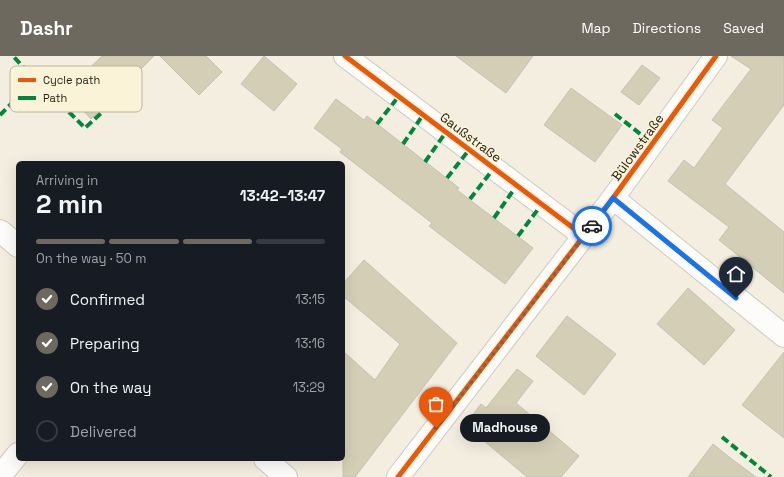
<!DOCTYPE html>
<html lang="en">
<head>
<meta charset="utf-8">
<style>
	body { margin:0; font-family:"Space Grotesk",sans-serif; background:#20242c; color:#f1f3f6; height:100vh; display:flex; flex-direction:column; font-size:15px; white-space:nowrap }
	* { box-sizing:border-box; margin:0 }
	p { font-size:13px; color:#9ea1a6 }
	.icon { flex:none; width:22px; height:22px; fill:none; stroke:currentColor; stroke-width:2; stroke-linecap:round; stroke-linejoin:round }
	.map { position:relative; flex:1; overflow:hidden }
	.sheet { position:absolute; left:16px; top:105px; width:329px; height:300px; display:flex; flex-direction:column; background:#171b24; border-radius:6px; box-shadow:0 4px 16px #0002 }
	.sheet>* { flex:none }
	.pin { position:absolute; display:grid; place-items:center; width:34px; height:34px; color:#fff; margin:-41px -17px; border-radius:50% 50% 50% 0; rotate:-45deg; box-shadow:0 0 4px #0007 }
	.pin .icon { rotate:45deg }
	.courier { position:absolute; display:grid; place-items:center; width:40px; height:40px; margin:-20px; border:3px solid #1a73e8; border-radius:50%; background:#fff; color:#222; box-shadow:0 1px 5px #0007 }
	.bubble { position:absolute; height:28px; border-radius:14px; background:#171b24; box-shadow:0 4px 16px #0002; font-size:13px; font-weight:700; line-height:28px; text-align:center }
	.overview em { font-style:normal; font-weight:700 }
	.overview div { display:flex; flex-direction:column-reverse }
	.overview { display:flex; align-items:center; justify-content:space-between; height:68px; padding:0 20px }
	h1 { font-size:26px; font-weight:700; line-height:30px }
	.bar { display:grid; grid-template-columns:repeat(4,1fr); gap:6px 4px; align-content:center; height:48px; padding:0 20px }
	.bar i { height:5px; border-radius:3px; background:#363941 }
	.bar .current { background:#6d695e }
	.bar p { grid-column:span 4 }
	ol { padding:0 20px; list-style:none }
	li { display:flex; align-items:center; gap:12px; height:44px }
	li p { margin-inline-start:auto }
	li .icon { padding:4px; border-radius:50%; background:#6d695e; color:#fff; stroke-width:4 }
	li:last-child { color:#9ea1a6 }
	li i { width:22px; height:22px; border:2px solid #363941; border-radius:50% }
	header { display:flex; align-items:center; gap:24px; box-sizing:border-box; height:56px; padding:0 20px; background:#6d695e; color:#fff }
	header strong { font-size:19px }
	nav { display:flex; gap:22px; margin-inline-start:auto; font-size:14px }
	.map>svg:first-child { display:block }
</style>
</head>
<body>
<header>
<strong>Dashr</strong>
<nav><a>Map</a><a>Directions</a><a>Saved</a></nav>
</header>
<div class="map">
<svg width="784" height="421" viewBox="0 0 784 421">
	<rect width="100%" height="100%" fill="#f3eedf"/>
	<g fill="#d5ceb6" stroke="#c5c1b5">
		<path d="M102,0H154L91,63L65,36Z"/>
		<path d="M160,0H206L222,16L199,39Z"/>
		<path d="M264,0L297,28L274,55L241,28Z"/>
		<path d="M456,0H533L506,37Z"/>
		<path d="M731,0H784V49L725,128L784,176V237L719,184L729,171L668,125L684,104L694,112L723,72L712,64L751,13Z"/>
		<path d="M642,9L660,22L639,49L621,36Z"/>
		<path d="M571,32L622,69L595,106L544,69Z"/>
		<path d="M336,43L364,64L367,60L459,132L457,134L533,192L505,228L429,170L432,167L340,96L342,93L314,72Z"/>
		<path d="M364,204L457,287L355,421H343V295L375,324L400,288L343,240V228Z"/>
		<path d="M688,232L735,274L704,309L657,268Z"/>
		<path d="M567,260L616,298L584,339L536,300Z"/>
		<path d="M784,296V382L742,349Z"/>
		<path d="M517,313L533,325L516,347L579,400L561,421H527L477,379L480,375L468,365L481,348L486,352Z"/>
		<path d="M713,388L729,401L756,421H688Z"/>
	</g>
	<g fill="none" stroke-linecap="round" stroke-linejoin="round">
		<g stroke="#cecabe" stroke-width="24">
			<g id="minor">
				<path d="M345,0L584,180"/>
				<path d="M613,142L784,280"/>
				<path d="M0,175L18,190"/>
				<path d="M265,403L286,421"/>
				<path d="M0,420L18,398"/>
				<path d="M398,421L613,142L716,0"/>
			</g>
		</g>
		<use href="#minor" stroke="#fdfcfa" stroke-width="22"/>
		<g stroke="#00873e" stroke-width="4" stroke-dasharray="8 4" stroke-linecap="butt">
			<path d="M52,39L85,72L126,34"/>
			<path d="M615,58L653,88"/>
			<path d="M0,59L35,24L13,0"/>
			<path d="M377,68L399,40"/>
			<path d="M403,88L423,59"/>
			<path d="M425,106L446,76"/>
			<path d="M447,122L469,94"/>
			<path d="M470,143L494,112"/>
			<path d="M494,162L517,129"/>
			<path d="M518,180L542,148"/>
			<path d="M722,381L771,421"/>
		</g>
		<g stroke="#fbf3d7" stroke-width="8">
			<g id="cycleway">
				<path d="M345,0L584,180"/>
				<path d="M398,421L613,142L716,0"/>
			</g>
		</g>
		<use href="#cycleway" stroke="#e8590c" stroke-width="5"/>
	</g>
	<g fill="none" stroke-linecap="round" stroke-linejoin="round">
		<path stroke="#6d695e" stroke-width="4" stroke-dasharray="0 7.2" d="M436,372L592,170"/>
		<path stroke="#1a73e8" stroke-width="5" d="M592,170L613,142L736,242"/>
	</g>
	<g text-anchor="middle" stroke-width="3" stroke-linejoin="round" paint-order="stroke">
		<g font-size="13" fill="#252218" stroke="#fbf3d7">
			<text transform="translate(471 81) rotate(37)" y="5">Gaußstraße</text>
			<text transform="translate(637 91) rotate(-54)" y="5">Bülowstraße</text>
		</g>
	</g>
	<rect x="10" y="10" width="132" height="46" rx="6" fill="#fbf3d7" stroke="#bbb49e" stroke-width="1"/>
	<rect x="18" y="22" width="18" height="4" fill="#e8590c"/>
	<rect x="18" y="40" width="18" height="4" fill="#00873e"/>
	<g font-size="11" fill="#252218">
		<text x="43" y="28">Cycle path</text>
		<text x="43" y="46">Path</text>
	</g>
</svg>
<div class="pin" style="left:436px;top:372px;background:#ea580c"><svg class="icon" aria-label="bag" viewBox="0 0 24 24"><path d="M5 8h14l-1 12H6zM9 8a3 3 0 0 1 6 0"/></svg></div>
<div class="pin" style="left:736px;top:242px;background:#1f2937"><svg class="icon" aria-label="home" viewBox="0 0 24 24"><path d="M3 11l9-7 9 7M6 9v11h12V9"/></svg></div>
<div class="courier" style="left:592px;top:170px"><svg class="icon" aria-label="car" viewBox="0 0 24 24"><path d="M5 17H2v-5l4-1 3-4h7l3 4 3 1v5h-3M9 17h6M6 11h13"/><circle cx="7" cy="17" r="2"/><circle cx="17" cy="17" r="2"/></svg></div>
<div class="bubble" style="left:460px;top:358px;width:90px">Madhouse</div>
<section class="sheet">
<div class="overview"><div><h1>2 min</h1><p>Arriving in</p></div><em>13:42–13:47</em></div>
<div class="bar"><i class="current"></i><i class="current"></i><i class="current"></i><i></i><p>On the way · 50 m</p></div>
<ol>
<li><svg class="icon" aria-label="check" viewBox="0 0 24 24"><path d="M5 12l5 5 9-10"/></svg>Confirmed<p>13:15</p></li>
<li><svg class="icon" aria-label="check" viewBox="0 0 24 24"><path d="M5 12l5 5 9-10"/></svg>Preparing<p>13:16</p></li>
<li><svg class="icon" aria-label="check" viewBox="0 0 24 24"><path d="M5 12l5 5 9-10"/></svg>On the way<p>13:29</p></li>
<li><i></i>Delivered</li>
</ol>
</section>
</div>
</body>
</html>
